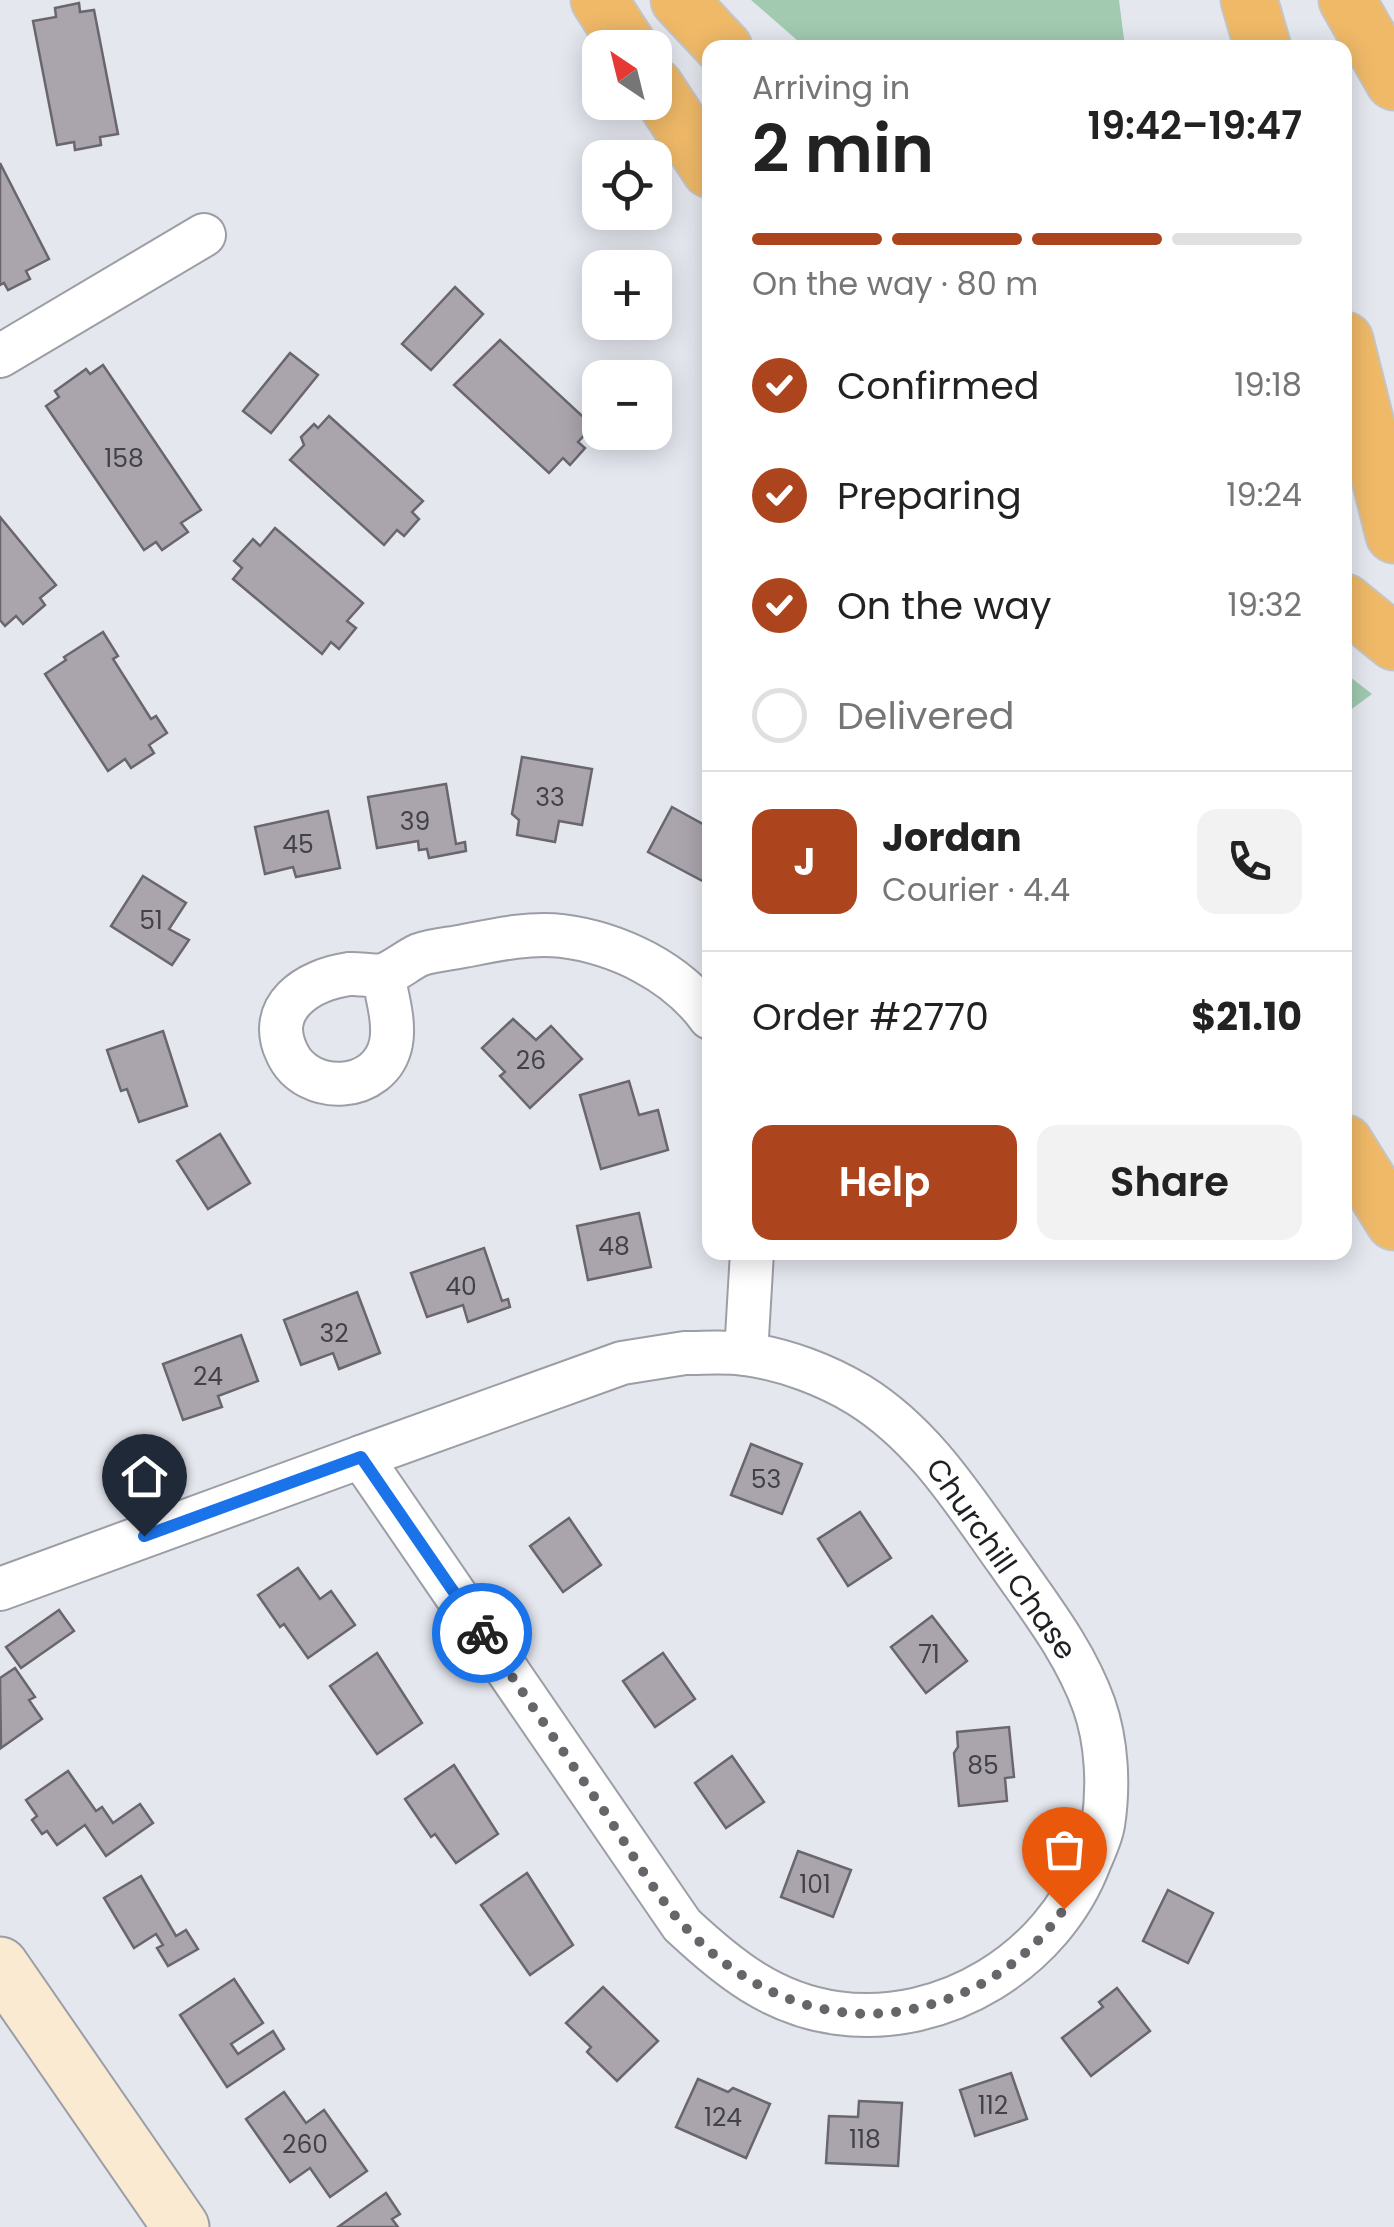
<!DOCTYPE html>
<html lang="en">
<head>
<meta charset="utf-8">
<style>
	body { margin:0; font-family:Poppins,sans-serif; background:#f2f2f2; color:#222; height:100vh; display:flex; flex-direction:column; font-size:38px; white-space:nowrap }
	* { box-sizing:border-box; margin:0 }
	p { font-size:32px; color:#767676 }
	.icon { flex:none; width:55px; height:55px; fill:none; stroke:currentColor; stroke-width:2; stroke-linecap:round; stroke-linejoin:round }
	.map { position:relative; flex:1; overflow:hidden }
	.side { position:absolute; left:702px; top:40px; width:650px; height:1220px; display:flex; flex-direction:column; background:#fff; border-radius:20px; box-shadow:0 5px 25px #0003 }
	.side>* { flex:none }
	.needle { width:65px; rotate:325deg }
	.controls { position:absolute; left:582px; top:30px; display:grid; gap:20px }
	.controls a { display:grid; place-items:center; width:90px; height:90px; border-radius:20px; background:#fff; box-shadow:0 5px 25px #0003; font-size:50px }
	.pin { position:absolute; display:grid; place-items:center; width:85px; height:85px; color:#fff; margin:-102px -42px; border-radius:50% 50% 50% 0; rotate:-45deg; box-shadow:0 0 10px #0007 }
	.pin .icon { rotate:45deg }
	.courier { position:absolute; display:grid; place-items:center; width:100px; height:100px; margin:-50px; border:8px solid #1a73e8; border-radius:50%; background:#fff; color:#222; box-shadow:0 2px 12px #0007 }
	.summary em { font-style:normal; font-weight:600 }
	.summary div { display:flex; flex-direction:column-reverse }
	.summary { display:flex; align-items:center; justify-content:space-between; height:170px; padding:0 50px }
	h1 { font-size:65px; font-weight:600; line-height:75px }
	.bar { display:grid; grid-template-columns:repeat(4,1fr); gap:15px 10px; align-content:center; height:120px; padding:0 50px }
	.bar i { height:12px; border-radius:8px; background:#e0e0e0 }
	.bar .active { background:#ac451e }
	.bar p { grid-column:span 4 }
	.line { display:flex; align-items:center; gap:25px; padding:0 50px; border-top:2px solid #e0e0e0 }
	.line div { flex:1 }
	.round { display:grid; place-items:center; flex:none; width:105px; height:105px; border-radius:20px; background:#f2f2f2 }
	ol { padding:0 50px; list-style:none }
	li { display:flex; align-items:center; gap:30px; height:110px }
	li p { margin-inline-start:auto }
	li .icon { padding:10px; border-radius:50%; background:#ac451e; color:#fff; stroke-width:4 }
	li:last-child { color:#767676 }
	li i { width:55px; height:55px; border:5px solid #e0e0e0; border-radius:50% }
	.button { display:flex; gap:20px; margin-top:auto; padding:20px 50px }
	.button a { flex:1; height:115px; border-radius:20px; background:#ac451e; color:#fff; font-size:40px; font-weight:600; line-height:115px; text-align:center }
	.button a+a { background:#f2f2f2; color:#222 }
	.map>svg:first-child { display:block }
</style>
</head>
<body>
<div class="map">
<svg width="1394" height="2227" viewBox="0 0 1394 2227">
	<rect width="100%" height="100%" fill="#e5e7ef"/>
	<g fill="#a1cab1">
		<path d="M751,0H1119L1125,47H805Z"/>
		<path d="M1345,673L1372,694L1345,714Z"/>
	</g>
	<g fill="#aaa5ad" stroke="#6a666d" stroke-width="2.5">
		<path d="M79,3L80,12L94,10L118,134L100,137L101,145L75,150L74,142L57,145L33,21L56,17L55,8Z"/>
		<path d="M0,163L49,259L26,271L30,279L8,290L4,283L0,285Z"/>
		<path d="M455,287L483,314L431,370L402,344Z"/>
		<path d="M500,340L593,426L578,442L585,448L570,465L563,458L549,473L454,385Z"/>
		<path d="M290,353L318,375L271,433L243,411Z"/>
		<path d="M103,365L201,510L181,523L188,532L162,550L156,542L144,550L46,406L59,397L55,391L86,369L90,374Z"/>
		<path d="M329,416L423,501L412,512L419,519L404,536L397,530L384,545L290,460L304,445L301,437L314,424L318,428Z"/>
		<path d="M0,517L56,585L40,598L45,605L23,624L16,616L5,626L0,620Z"/>
		<path d="M275,528L363,603L347,621L356,628L339,649L331,642L322,654L233,579L242,568L234,561L253,539L260,546Z"/>
		<path d="M103,632L118,656L113,659L151,719L156,716L167,733L149,745L154,753L131,768L125,759L108,771L45,674L66,660L64,657Z"/>
		<path d="M522,757L592,769L582,825L559,821L555,842L517,835L519,820L512,814Z"/>
		<path d="M446,784L456,844L465,842L466,851L429,858L427,849L419,850L418,841L377,848L368,797Z"/>
		<path d="M672,807L710,828V885L648,852Z"/>
		<path d="M328,811L340,868L296,877L293,867L265,874L255,827Z"/>
		<path d="M143,876L186,903L169,929L189,940L172,965L111,926Z"/>
		<path d="M513,1019L536,1040L551,1026L582,1059L530,1108L500,1076L505,1072L482,1048Z"/>
		<path d="M163,1031L187,1106L139,1122L127,1089L121,1091L107,1050Z"/>
		<path d="M629,1081L639,1115L658,1110L668,1150L601,1169L580,1095Z"/>
		<path d="M220,1134L250,1183L208,1209L177,1161Z"/>
		<path d="M639,1213L651,1267L588,1280L577,1226Z"/>
		<path d="M484,1248L502,1301L508,1299L510,1307L468,1322L463,1305L427,1317L411,1273Z"/>
		<path d="M357,1292L380,1353L339,1369L333,1353L301,1365L284,1320Z"/>
		<path d="M241,1335L258,1381L218,1396L222,1407L183,1420L163,1364Z"/>
		<path d="M751,1444L802,1464L782,1514L731,1495Z"/>
		<path d="M860,1512L891,1558L848,1586L818,1539Z"/>
		<path d="M569,1518L601,1565L563,1592L530,1546Z"/>
		<path d="M298,1568L320,1599L331,1591L355,1625L308,1658L284,1624L280,1627L258,1595Z"/>
		<path d="M59,1610L74,1631L21,1668L6,1647Z"/>
		<path d="M932,1616L967,1661L926,1693L891,1647Z"/>
		<path d="M377,1653L422,1723L377,1754L330,1686Z"/>
		<path d="M663,1653L695,1699L655,1727L623,1681Z"/>
		<path d="M15,1668L35,1697L29,1700L42,1719L1,1748L0,1678Z"/>
		<path d="M1009,1727L1014,1777L1005,1778L1007,1801L959,1806L954,1753L958,1747L957,1732Z"/>
		<path d="M732,1756L764,1802L726,1828L695,1783Z"/>
		<path d="M454,1765L498,1834L456,1863L435,1834L431,1837L405,1799Z"/>
		<path d="M68,1771L96,1811L102,1807L113,1823L140,1804L153,1823L106,1856L85,1825L57,1845L47,1831L42,1834L32,1820L37,1816L26,1800Z"/>
		<path d="M798,1851L851,1870L833,1917L781,1897Z"/>
		<path d="M527,1873L573,1945L530,1975L481,1905Z"/>
		<path d="M141,1876L176,1936L186,1930L198,1949L168,1966L157,1948L163,1945L156,1934L134,1948L104,1898Z"/>
		<path d="M1168,1890L1213,1913L1188,1963L1143,1941Z"/>
		<path d="M234,1979L263,2023L231,2044L238,2054L273,2031L284,2049L227,2087L180,2015Z"/>
		<path d="M603,1987L658,2041L617,2081L587,2052L591,2047L566,2023Z"/>
		<path d="M1117,1988L1150,2031L1091,2076L1062,2038L1103,2007L1099,2002Z"/>
		<path d="M1011,2073L1027,2119L975,2136L960,2090Z"/>
		<path d="M698,2079L728,2092L733,2088L770,2104L746,2158L676,2127Z"/>
		<path d="M284,2092L306,2123L324,2110L367,2171L330,2197L310,2168L290,2182L246,2119Z"/>
		<path d="M859,2101L902,2103L898,2166L826,2163L829,2116L858,2117Z"/>
		<path d="M386,2193L400,2214L392,2219L398,2227H338Z"/>
	</g>
	<g fill="none" stroke-linecap="round" stroke-linejoin="round">
		<g stroke="#9c9ea6" stroke-width="46">
			<g id="minor">
				<path d="M0,356L204,235"/>
				<path d="M383,975C387,996 395,1022 391,1043C381,1094 307,1097 287,1053C265,1007 308,980 349,974C361,973 375,978 386,974C398,969 408,960 419,955C433,950 449,949 464,946C494,940 531,932 562,936C618,943 677,972 710,1018"/>
				<path d="M685,1353C705,1353 726,1351 745,1354C784,1359 826,1375 859,1395C925,1436 965,1502 1009,1563C1041,1609 1075,1652 1094,1705C1107,1742 1109,1787 1103,1825C1101,1837 1095,1849 1090,1861C1053,1960 944,2028 837,2013C772,2004 728,1968 682,1925L361,1457L622,1363Z"/>
				<path d="M746,1354L752,1252"/>
				<path d="M0,1589L361,1457"/>
			</g>
		</g>
		<g stroke="#9c9ea6" stroke-width="59">
			<path id="secondary" d="M0,1965L181,2227"/>
		</g>
		<g stroke="#c5c5c6" stroke-width="59">
			<g id="motorway">
				<path d="M599,0L630,48"/>
				<path d="M679,0L724,48"/>
				<path d="M1249,0L1263,48"/>
				<path d="M1347,0L1394,82"/>
				<path d="M655,86L710,170"/>
				<path d="M1345,340L1394,535"/>
				<path d="M1345,602L1394,642"/>
				<path d="M1345,1143L1394,1222"/>
			</g>
		</g>
		<use href="#minor" stroke="#fff" stroke-width="42"/>
		<use href="#secondary" stroke="#faead2" stroke-width="55"/>
		<use href="#motorway" stroke="#efb968" stroke-width="55"/>
	</g>
	<g fill="none" stroke-linecap="round" stroke-linejoin="round">
		<path stroke="#64666a" stroke-width="10" stroke-dasharray="0 18" d="M482,1633C522,1691 562,1750 602,1808C628,1846 654,1894 685,1927C744,1991 829,2029 917,2008C979,1994 1028,1960 1064,1909"/>
		<path stroke="#1a73e8" stroke-width="12" d="M144,1536L361,1457L482,1633"/>
	</g>
	<g text-anchor="middle" stroke-width="9" stroke-linejoin="round" paint-order="stroke">
		<g font-size="25" fill="#424146">
			<text x="124" y="467">158</text>
			<text x="550" y="806">33</text>
			<text x="415" y="830">39</text>
			<text x="298" y="853">45</text>
			<text x="151" y="929">51</text>
			<text x="531" y="1069">26</text>
			<text x="614" y="1255">48</text>
			<text x="461" y="1295">40</text>
			<text x="334" y="1342">32</text>
			<text x="208" y="1385">24</text>
			<text x="766" y="1488">53</text>
			<text x="929" y="1663">71</text>
			<text x="983" y="1774">85</text>
			<text x="815" y="1893">101</text>
			<text x="993" y="2114">112</text>
			<text x="723" y="2126">124</text>
			<text x="865" y="2148">118</text>
			<text x="305" y="2153">260</text>
		</g>
		<g font-size="30" fill="#1f2023" stroke="#fff">
			<text transform="translate(1001 1559) rotate(55)" y="10">Churchill Chase</text>
		</g>
	</g>
</svg>
<div class="controls">
<a><svg class="needle" viewBox="-14 -14 28 28"><path d="M0-13l5 13h-10z" fill="#e53935"/><path d="M0 13l5-13h-10z" fill="#767676"/></svg></a>
<a><svg class="icon" aria-label="locate" viewBox="0 0 24 24"><circle cx="12" cy="12" r="6"/><path d="M12 2v4M12 18v4M2 12h4M18 12h4"/></svg></a>
<a>+</a>
<a>−</a>
</div>
<div class="pin" style="left:1064px;top:1909px;background:#ea580c"><svg class="icon" aria-label="bag" viewBox="0 0 24 24"><path d="M5 8h14l-1 12H6zM9 8a3 3 0 0 1 6 0"/></svg></div>
<div class="pin" style="left:144px;top:1536px;background:#1f2937"><svg class="icon" aria-label="home" viewBox="0 0 24 24"><path d="M3 11l9-7 9 7M6 9v11h12V9"/></svg></div>
<div class="courier" style="left:482px;top:1633px"><svg class="icon" aria-label="bike" viewBox="0 0 24 24"><circle cx="6" cy="16" r="4"/><circle cx="18" cy="16" r="4"/><path d="M6 16l4-8h5l3 8M10 8l3 8H6M13 5h3"/></svg></div>
<section class="side">
<div class="summary"><div><h1>2 min</h1><p>Arriving in</p></div><em>19:42–19:47</em></div>
<div class="bar"><i class="active"></i><i class="active"></i><i class="active"></i><i></i><p>On the way · 80 m</p></div>
<ol>
<li><svg class="icon" aria-label="check" viewBox="0 0 24 24"><path d="M5 12l5 5 9-10"/></svg>Confirmed<p>19:18</p></li>
<li><svg class="icon" aria-label="check" viewBox="0 0 24 24"><path d="M5 12l5 5 9-10"/></svg>Preparing<p>19:24</p></li>
<li><svg class="icon" aria-label="check" viewBox="0 0 24 24"><path d="M5 12l5 5 9-10"/></svg>On the way<p>19:32</p></li>
<li><i></i>Delivered</li>
</ol>
<div class="line" style="height:180px"><b class="round" style="background:#ac451e;color:#fff">J</b><div><b>Jordan</b><p>Courier · 4.4</p></div><a class="round"><svg class="icon" aria-label="phone" viewBox="0 0 24 24"><path d="M5 4h4l2 5-3 2q2 4 5 5l2-3 5 2v4C11 20 4 13 5 4z"/></svg></a></div>
<div class="line" style="height:130px"><div>Order #2770</div><b>$21.10</b></div>
<div class="button"><a>Help</a><a>Share</a></div>
</section>
</div>
</body>
</html>
